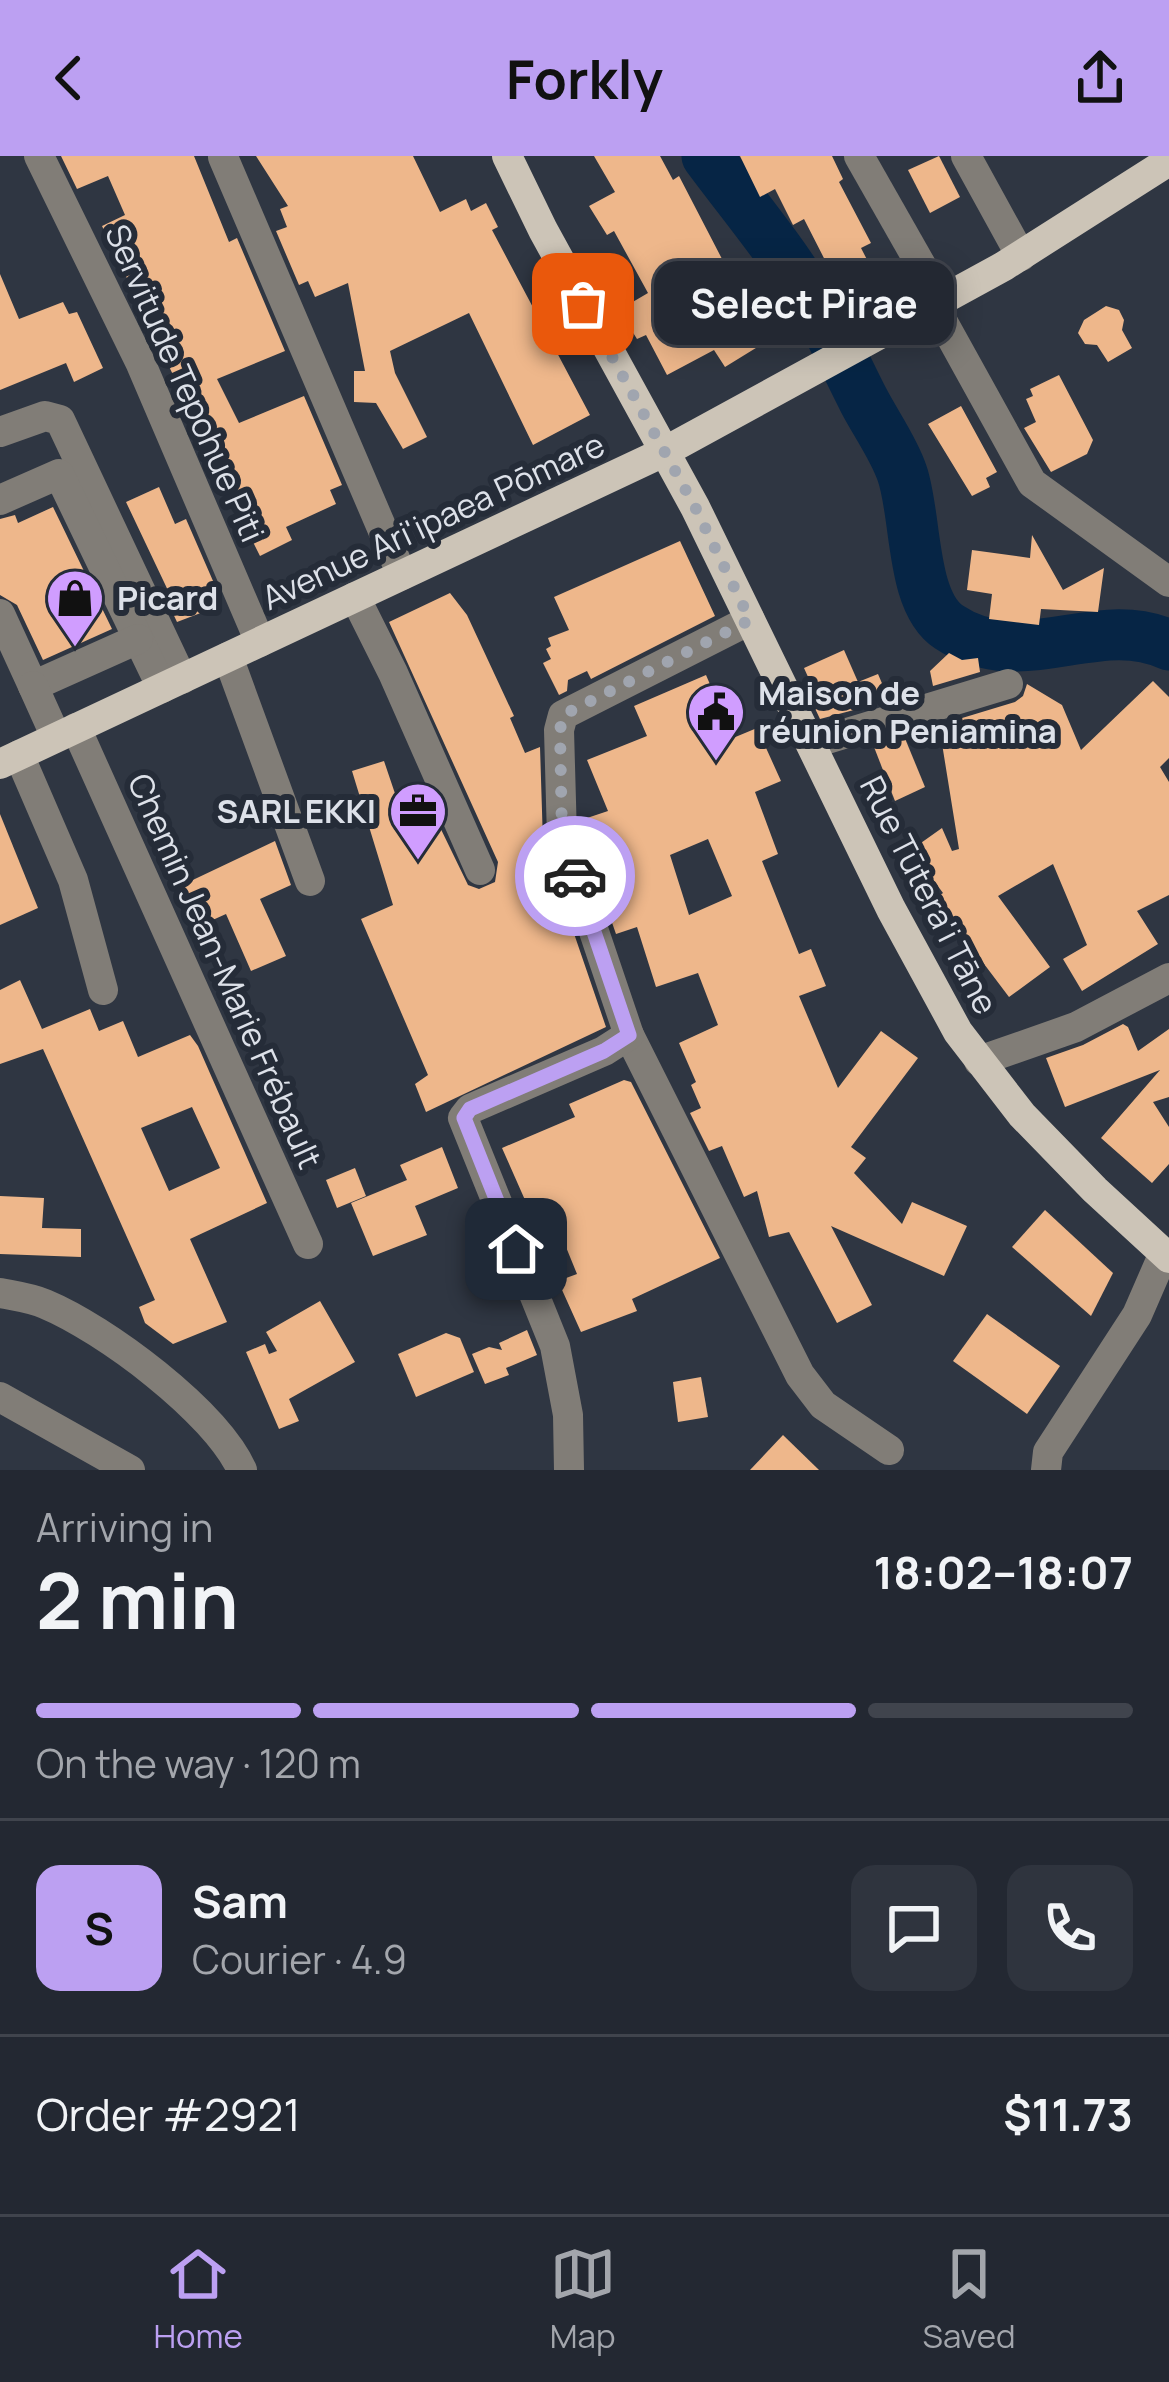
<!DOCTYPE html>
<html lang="en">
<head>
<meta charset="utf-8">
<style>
	body { margin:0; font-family:Manrope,sans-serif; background:#2f343e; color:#f1f3f6; height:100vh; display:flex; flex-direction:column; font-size:45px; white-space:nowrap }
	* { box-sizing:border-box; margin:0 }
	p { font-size:39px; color:#a3a6ac }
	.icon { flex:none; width:66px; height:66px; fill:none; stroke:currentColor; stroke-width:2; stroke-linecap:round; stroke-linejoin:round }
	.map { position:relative; height:1314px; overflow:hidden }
	.details { display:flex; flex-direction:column; background:#232832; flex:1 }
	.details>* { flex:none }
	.pin { position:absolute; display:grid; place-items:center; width:102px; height:102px; color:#fff; margin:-51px; border-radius:24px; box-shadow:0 6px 18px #0006 }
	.courier { position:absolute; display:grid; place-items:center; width:120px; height:120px; margin:-60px; border:9px solid #bca0f2; border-radius:50%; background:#fff; color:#222; box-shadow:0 3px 15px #0007 }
	.bubble { position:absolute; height:84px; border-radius:24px; background:#232832; box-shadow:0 6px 30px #0003,0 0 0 3px #40444d; font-size:39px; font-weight:700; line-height:84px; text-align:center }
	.overview em { font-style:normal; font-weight:700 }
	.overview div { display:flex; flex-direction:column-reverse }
	.overview { display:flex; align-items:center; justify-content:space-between; height:204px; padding:0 36px }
	h1 { font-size:78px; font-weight:700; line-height:90px }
	.bar { display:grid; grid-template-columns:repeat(4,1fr); gap:18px 12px; align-content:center; height:144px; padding:0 36px }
	.bar i { height:15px; border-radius:9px; background:#40444d }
	.bar .on { background:#bca0f2 }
	.bar p { grid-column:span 4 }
	.line { display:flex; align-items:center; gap:30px; padding:0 36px; border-top:3px solid #40444d }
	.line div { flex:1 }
	.round { display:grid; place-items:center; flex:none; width:126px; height:126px; border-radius:24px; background:#2f343e }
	header { display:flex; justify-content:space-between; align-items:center; height:156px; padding:0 36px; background:#bca0f2; color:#111; font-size:54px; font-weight:700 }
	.tabs { display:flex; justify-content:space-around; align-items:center; height:168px; border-top:3px solid #40444d; background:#232832; font-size:33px; color:#a3a6ac }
	.tabs a { display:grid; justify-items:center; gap:6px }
	.tabs .on { color:#bca0f2 }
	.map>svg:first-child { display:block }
</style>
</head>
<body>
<header><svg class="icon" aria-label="back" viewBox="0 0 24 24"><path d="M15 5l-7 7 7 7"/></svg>Forkly<svg class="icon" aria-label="share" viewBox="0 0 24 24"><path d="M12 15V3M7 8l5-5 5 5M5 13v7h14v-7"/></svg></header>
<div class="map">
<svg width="1169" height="1314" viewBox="0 0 1169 1314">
	<rect width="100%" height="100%" fill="#2f3642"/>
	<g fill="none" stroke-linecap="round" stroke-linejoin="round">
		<path stroke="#062545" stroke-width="51" d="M707,0C741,46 779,91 809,140C830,173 846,210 864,245C876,268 894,293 902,317C917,359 910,445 949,471C1022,520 1097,455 1169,489"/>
	</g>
	<g fill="#eeb78b" fill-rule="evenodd">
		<path d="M61,0H194L229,86L237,82L285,195L217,223L239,267L304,240L342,329L330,334L336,348L286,371L292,384L260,400L218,316L210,319L189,270L196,267L102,70L125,59L108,20L77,33Z"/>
		<path d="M256,0H413L440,56L466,43L471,55L486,47L498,71L492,74L590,259L533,289L469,157L390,195L395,217L427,281L403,293L376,247L354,246V215H365L348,127L315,141L308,125L299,129L276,75L287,71L280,53L288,50Z"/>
		<path d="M594,0H660L673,24L679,20L749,155L753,152L772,182L725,211L714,194L667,219L646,179L637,183L619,154L648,137L614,75L607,79L589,50L615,36Z"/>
		<path d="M740,0H832L843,23L839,26L871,87L861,92L876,121L851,134L836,106L828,110L804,63L793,69L775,33L760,41Z"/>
		<path d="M939,0L960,41L930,57L908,14Z"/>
		<path d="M0,118L19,163L63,146L69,158L77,156L103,212L74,226L66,207L0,234Z"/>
		<path d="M1106,150L1119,154L1124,164L1122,174L1132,192L1108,206L1097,189L1085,188L1078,177L1084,164Z"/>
		<path d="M1059,219L1093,284L1087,298L1051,316L1024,272L1036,266L1026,243L1033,240L1030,233Z"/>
		<path d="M961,250L997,316L986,322L990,331L972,340L928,268Z"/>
		<path d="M159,331L175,368L186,363L220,441L219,450L177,466L168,447L173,445L126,346Z"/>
		<path d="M53,351L112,473L43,504L17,449L0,439V363L15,359L18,367Z"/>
		<path d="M1032,379L1063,434L1104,412L1098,456L1041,453L1039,469L989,463L992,438L967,434L972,394L1030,402Z"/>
		<path d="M680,385L715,460L591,523L587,515L568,524L567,535L559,539L543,507L551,503L546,493L551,490L548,482L569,474L554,441Z"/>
		<path d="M450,437L467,459L514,560L510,562L525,597L540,591L543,687L606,871L426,956L415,928L428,919L361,763L393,749L352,615L384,605L407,673L435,661L468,729L479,733L495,726L498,706L389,466Z"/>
		<path d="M844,494L858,526L878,518L887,539L863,547L865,551L820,563L812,546L818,543L804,512Z"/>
		<path d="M949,497L962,504L978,502L980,516L933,530L930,515Z"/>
		<path d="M706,519L733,582L757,572L781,625L755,636L778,698L762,705L799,798L811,793L826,830L799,840L838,932L881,875L918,902L851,991L866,1002L854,1017L902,1068L912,1046L967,1070L944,1120L831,1070L872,1149L837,1167L789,1076L769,1081L757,1035L744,1041L722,990L709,995L690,957L701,952L691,929L696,926L679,887L718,869L698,817L656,831L637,771L616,778L581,678V664L608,655L587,604L647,580L634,550ZM708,683L732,740L689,759L670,699Z"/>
		<path d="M1153,525L1169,541V602L1160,611L1169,626V739L1137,755L1158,788L1082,835L1063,803L1087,789L1053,708L998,740L1050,811L1009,841L935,743L943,737L911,694L942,672L952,695L959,693L939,569L1015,546L1023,540L1027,528L1062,549L1081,594Z"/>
		<path d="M904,580L925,631L895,645L874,591Z"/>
		<path d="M0,658L38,752L0,769Z"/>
		<path d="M275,685L291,729L260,743L286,800L251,815L226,758L197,771L178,731Z"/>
		<path d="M20,824L42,873L90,853L99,875L123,865L138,901L190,879L198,890L267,1047L190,1083L227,1166L173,1188L145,1167L139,1151L155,1144L43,893L0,908V834ZM192,951L220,1012L169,1035L141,972Z"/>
		<path d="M1123,868L1128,871L1138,895L1169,873V941L1153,946L1169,971V1008L1152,1027L1101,982L1160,914L1065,951L1046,902L1083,889Z"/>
		<path d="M624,924L631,926L720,1102L632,1143L637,1155L581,1176L558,1125L577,1118L557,1069L540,1078L502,992L575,961L569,948Z"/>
		<path d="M442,991L458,1032L415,1050L427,1079L373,1100L351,1047L407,1024L400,1009Z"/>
		<path d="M355,1012L366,1040L337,1052L326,1024Z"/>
		<path d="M0,1040L44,1042L42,1072L81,1073V1101L0,1098Z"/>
		<path d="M1045,1054L1113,1117L1091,1160L1012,1091Z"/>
		<path d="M320,1145L355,1206L289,1243L299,1265L279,1273L246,1196L265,1188L269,1198L277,1195L266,1176Z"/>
		<path d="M987,1158L1060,1210L1027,1258L953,1205Z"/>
		<path d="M527,1174L537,1199L506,1212L509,1219L485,1228L472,1198L489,1191L502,1194L499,1187Z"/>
		<path d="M446,1177L460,1182L474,1216L416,1241L398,1198Z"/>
		<path d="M701,1221L708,1261L678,1266L673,1226Z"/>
		<path d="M783,1279L819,1314H750Z"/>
	</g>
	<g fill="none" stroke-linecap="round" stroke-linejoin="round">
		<g stroke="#817d77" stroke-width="30">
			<path d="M39,0L141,208L260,486"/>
			<path d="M859,0L942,146"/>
			<path d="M966,0L1021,100"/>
			<path d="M223,1L402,419"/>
			<path d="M934,150L1032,327L1169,426"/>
			<path d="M0,276L45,260L60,264L182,523"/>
			<path d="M0,344L59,318L162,532"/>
			<path d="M355,441L393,517L480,714"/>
			<path d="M0,458L33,530L138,483"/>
			<path d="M228,501L310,725"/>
			<path d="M33,530L56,581"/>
			<path d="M76,572L308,1088"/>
			<path d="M811,588L1008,528"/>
			<path d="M19,599L73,724L103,834"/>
			<path d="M629,879L800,1219L823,1249L889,1294"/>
			<path d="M979,905L1076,871L1169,822"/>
			<path d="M0,1137C15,1140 31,1142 45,1148C105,1173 215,1255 242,1314"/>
			<path d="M0,1241L130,1314"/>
			<path d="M569,1314L568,1259L555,1190L463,962L470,953L604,895L629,879L562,681L559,574L563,559L750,464"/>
			<path d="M1046,1314L1048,1296L1137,1159L1164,1097"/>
		</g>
		<g stroke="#ccc4b7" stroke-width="30">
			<path d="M507,0L543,74L695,351L891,753L958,876L1022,959L1095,1034L1169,1102"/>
			<path d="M0,608L664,296L1004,110L1169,5"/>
		</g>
	</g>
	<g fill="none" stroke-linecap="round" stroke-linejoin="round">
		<path stroke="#a0a5af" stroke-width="12" stroke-dasharray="0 21.6" d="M575,720L562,681L560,574L563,559L750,464L695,351L583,148"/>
		<path stroke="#bca0f2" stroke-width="15" d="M516,1093L464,962L470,953L604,895L629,879L575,720"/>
	</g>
	<defs>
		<g id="shop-pin" transform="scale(3)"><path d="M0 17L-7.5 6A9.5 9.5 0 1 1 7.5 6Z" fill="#d09dff" stroke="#252c38"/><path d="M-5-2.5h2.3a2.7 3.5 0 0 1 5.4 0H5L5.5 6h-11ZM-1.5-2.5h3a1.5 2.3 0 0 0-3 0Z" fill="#111"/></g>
		<g id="civic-pin" transform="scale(3)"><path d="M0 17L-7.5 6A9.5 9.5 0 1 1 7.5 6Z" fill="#d09dff" stroke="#252c38"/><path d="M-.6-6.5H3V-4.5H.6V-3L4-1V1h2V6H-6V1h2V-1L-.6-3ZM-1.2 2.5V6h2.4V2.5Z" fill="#111"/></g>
		<g id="office-pin" transform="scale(3)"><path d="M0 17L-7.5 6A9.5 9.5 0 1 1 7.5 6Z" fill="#d09dff" stroke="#252c38"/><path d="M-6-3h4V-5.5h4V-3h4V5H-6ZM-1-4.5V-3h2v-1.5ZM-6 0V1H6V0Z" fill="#111"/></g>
	</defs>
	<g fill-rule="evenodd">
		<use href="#shop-pin" x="75" y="442"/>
		<use href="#civic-pin" x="716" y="556"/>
		<use href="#office-pin" x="418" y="655"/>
	</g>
	<g text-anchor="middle" stroke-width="12" stroke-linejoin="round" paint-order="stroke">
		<g font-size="33" fill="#dde1e9" stroke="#252c38">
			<text transform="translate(185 227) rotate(66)" y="12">Servitude Tepohue Piti</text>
			<text transform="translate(433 365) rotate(-25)" y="12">Avenue Ari'ipaea Pōmare</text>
			<text transform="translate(929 739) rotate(63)" y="12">Rue Tūtera'i Tāne</text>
			<text transform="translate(225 815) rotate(66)" y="12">Chemin Jean-Marie Frébault</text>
		</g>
		<g font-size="33" font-weight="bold" fill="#dde1e9" stroke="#252c38" text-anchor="start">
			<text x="117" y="454">Picard</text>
			<text x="758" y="549">Maison de<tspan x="758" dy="38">réunion Peniamina</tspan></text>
			<text x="376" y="667" text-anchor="end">SARL EKKI</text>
		</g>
	</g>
</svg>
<div class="pin" style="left:583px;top:148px;background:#ea580c"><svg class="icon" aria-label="bag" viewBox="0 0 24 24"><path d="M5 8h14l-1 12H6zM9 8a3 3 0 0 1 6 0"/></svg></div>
<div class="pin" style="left:516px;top:1093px;background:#1f2937"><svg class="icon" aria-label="home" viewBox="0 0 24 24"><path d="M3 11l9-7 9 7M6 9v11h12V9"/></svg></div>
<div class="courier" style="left:575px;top:720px"><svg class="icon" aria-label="car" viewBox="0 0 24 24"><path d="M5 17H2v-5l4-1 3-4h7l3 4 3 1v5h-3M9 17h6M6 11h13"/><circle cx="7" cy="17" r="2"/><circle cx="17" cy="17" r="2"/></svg></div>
<div class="bubble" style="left:654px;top:105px;width:300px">Select Pirae</div>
</div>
<section class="details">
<div class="overview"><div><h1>2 min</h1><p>Arriving in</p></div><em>18:02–18:07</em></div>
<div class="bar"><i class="on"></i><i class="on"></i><i class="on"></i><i></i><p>On the way · 120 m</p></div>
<div class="line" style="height:216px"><b class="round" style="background:#bca0f2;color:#111">S</b><div><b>Sam</b><p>Courier · 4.9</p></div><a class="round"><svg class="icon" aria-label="chat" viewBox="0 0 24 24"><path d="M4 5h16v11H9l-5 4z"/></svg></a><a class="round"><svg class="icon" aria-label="phone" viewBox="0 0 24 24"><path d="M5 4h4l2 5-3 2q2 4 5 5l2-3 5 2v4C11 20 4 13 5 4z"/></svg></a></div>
<div class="line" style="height:156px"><div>Order #2921</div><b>$11.73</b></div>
</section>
<nav class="tabs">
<a class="on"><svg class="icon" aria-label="home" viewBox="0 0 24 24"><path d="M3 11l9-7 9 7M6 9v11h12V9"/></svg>Home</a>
<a><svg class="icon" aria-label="map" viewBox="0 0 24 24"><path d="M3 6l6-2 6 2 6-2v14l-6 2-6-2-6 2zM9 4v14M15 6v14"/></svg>Map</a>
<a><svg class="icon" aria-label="saved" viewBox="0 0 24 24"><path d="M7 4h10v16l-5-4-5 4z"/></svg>Saved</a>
</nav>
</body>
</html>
